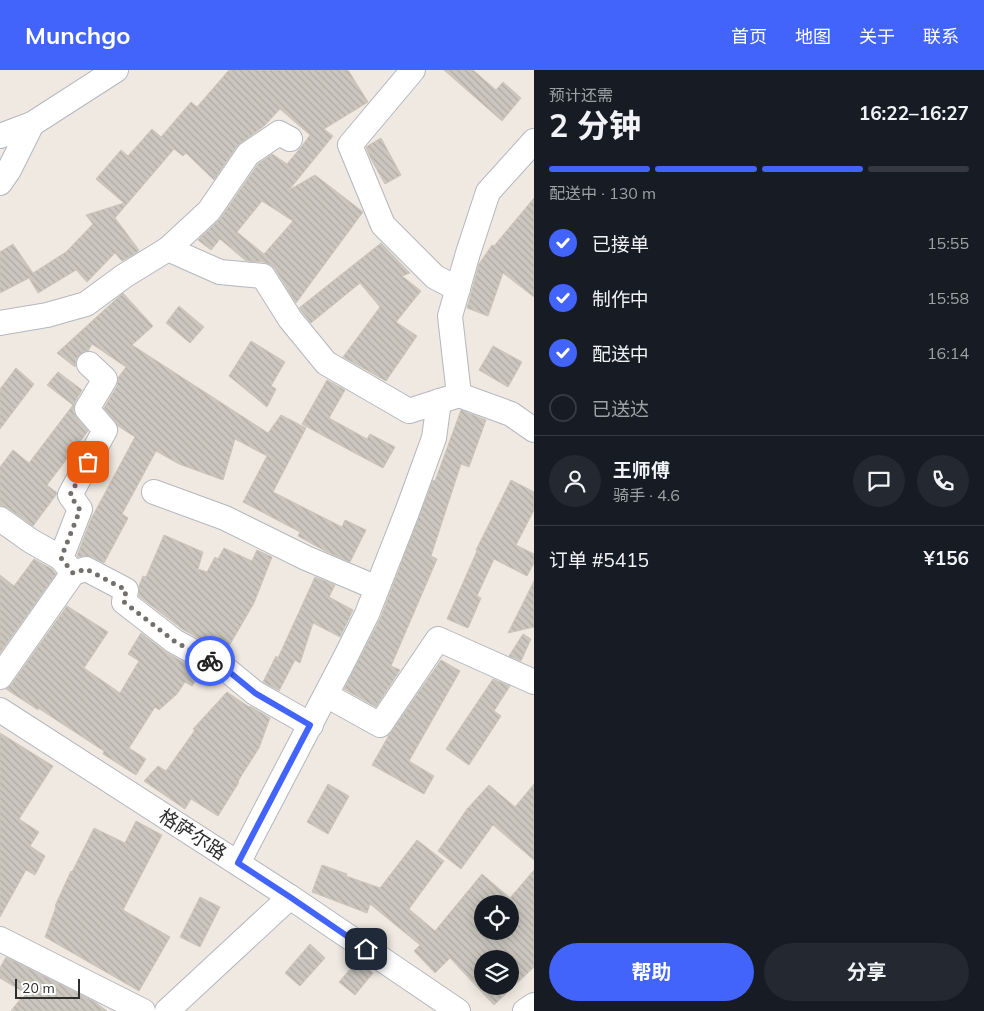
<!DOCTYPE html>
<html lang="zh">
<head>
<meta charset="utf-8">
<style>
	body { margin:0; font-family:Mulish,"Noto Sans SC",sans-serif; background:#242831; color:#f1f3f6; height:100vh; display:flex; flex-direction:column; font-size:19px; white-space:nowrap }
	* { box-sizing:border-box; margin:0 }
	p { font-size:16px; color:#9ea1a6 }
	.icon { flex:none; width:28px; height:28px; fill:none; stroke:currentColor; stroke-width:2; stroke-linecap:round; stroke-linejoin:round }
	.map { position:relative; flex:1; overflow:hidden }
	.side { display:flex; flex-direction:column; background:#171b24; width:450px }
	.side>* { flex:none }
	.tools { position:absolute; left:474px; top:825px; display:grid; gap:10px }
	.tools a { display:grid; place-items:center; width:45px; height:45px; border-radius:50%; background:#171b24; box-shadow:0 2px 12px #0003; font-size:25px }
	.scale { position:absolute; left:15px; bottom:12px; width:65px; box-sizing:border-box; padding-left:5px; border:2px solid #2e2e2e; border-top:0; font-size:14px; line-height:18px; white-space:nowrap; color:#2e2e2e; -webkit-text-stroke:4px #fff; paint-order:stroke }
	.pin { position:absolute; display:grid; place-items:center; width:42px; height:42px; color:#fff; margin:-21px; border-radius:10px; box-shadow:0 2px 8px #0006 }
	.courier { position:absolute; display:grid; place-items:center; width:50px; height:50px; margin:-25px; border:4px solid #4264fb; border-radius:50%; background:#fff; color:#222; box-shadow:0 1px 6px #0007 }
	.overview em { font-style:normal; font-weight:700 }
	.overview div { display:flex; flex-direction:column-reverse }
	.overview { display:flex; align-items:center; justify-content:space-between; height:85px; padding:0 15px }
	h1 { font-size:32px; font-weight:700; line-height:38px }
	.bar { display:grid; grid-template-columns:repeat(4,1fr); gap:8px 5px; align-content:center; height:60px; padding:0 15px }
	.bar i { height:6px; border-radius:4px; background:#363941 }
	.bar .on { background:#4264fb }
	.bar p { grid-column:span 4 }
	.line { display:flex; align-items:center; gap:12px; padding:0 15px; border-top:1px solid #363941 }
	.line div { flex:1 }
	.round { display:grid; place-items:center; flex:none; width:52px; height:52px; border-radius:26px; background:#242831 }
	ol { padding:0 15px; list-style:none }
	li { display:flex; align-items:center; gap:15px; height:55px }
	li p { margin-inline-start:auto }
	li .icon { padding:5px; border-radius:50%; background:#4264fb; color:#fff; stroke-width:4 }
	li:last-child { color:#9ea1a6 }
	li i { width:28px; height:28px; border:2px solid #363941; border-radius:50% }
	.button { display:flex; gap:10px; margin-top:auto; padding:10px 15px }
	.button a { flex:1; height:58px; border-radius:30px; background:#4264fb; color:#fff; font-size:20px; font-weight:700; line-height:58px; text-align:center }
	.button a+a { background:#242831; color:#f1f3f6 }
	header { display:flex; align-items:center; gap:30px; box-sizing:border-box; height:70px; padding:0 25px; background:#4264fb; color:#fff }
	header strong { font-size:24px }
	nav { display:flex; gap:28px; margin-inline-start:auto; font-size:18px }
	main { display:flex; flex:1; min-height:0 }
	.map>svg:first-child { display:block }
</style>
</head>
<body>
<header>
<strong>Munchgo</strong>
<nav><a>首页</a><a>地图</a><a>关于</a><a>联系</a></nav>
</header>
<main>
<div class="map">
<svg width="534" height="941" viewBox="0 0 534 941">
	<defs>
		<pattern id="building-back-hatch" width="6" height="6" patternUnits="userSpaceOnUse" patternTransform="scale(1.25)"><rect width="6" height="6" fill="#cbc7bf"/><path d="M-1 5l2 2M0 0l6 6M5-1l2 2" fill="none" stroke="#afaba4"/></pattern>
	</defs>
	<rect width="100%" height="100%" fill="#efe9e1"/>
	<g fill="url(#building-back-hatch)" stroke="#cbc5ba" fill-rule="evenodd">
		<path d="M229,0H348L368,32L324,59L333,66L289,120L315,105L363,142L296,233L275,199L271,195L264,192L246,191L220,169L211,180L198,170L220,149L258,94L272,84L287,94L302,76L310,65L280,39L264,56L237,76L214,110L186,83L183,86L174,79L115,148L139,180L136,183L122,191L115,183L87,212L76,200L38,223L29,208L0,223V182L13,174L33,203L66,182L93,154L86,145L124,133L96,109L121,80L128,86L152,59L161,67L191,32L197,37ZM262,131L293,151L264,184L237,162Z"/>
		<path d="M444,0H473L496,20L503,12L521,28L502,51Z"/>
		<path d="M381,68L401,105L385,114L370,87L366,77Z"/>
		<path d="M534,128V227L503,203L488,246L467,238L479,194L492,175L494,176Z"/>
		<path d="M381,173L410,203L402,206L421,221L396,252L417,266L386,311L343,287L380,237L360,213L311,253L299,238Z"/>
		<path d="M123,223L153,256L132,275L268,363L281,345L306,358L273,422L342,457L345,450L366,460L350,492L327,482L298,466L300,462L243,432L267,386L235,369L223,410L179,394L156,381L122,444L128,448L104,493L92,487L83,486L78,487L77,486L91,449L135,367L118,356L115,351L104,338L117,316L118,308L126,297L92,274L88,281H85L79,285L76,290L75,297L57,283Z"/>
		<path d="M179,236L204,257L190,273L166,253Z"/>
		<path d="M251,271L285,292L271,316L276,319L267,337L229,306Z"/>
		<path d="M493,276L522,292L508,317L479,300Z"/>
		<path d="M16,298L34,314L0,359V319Z"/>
		<path d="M58,302L82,320L75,332L73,341L77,348L88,361L47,415L57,423L56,425L33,456L8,438L0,435V397L13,380L29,393L73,335L47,315Z"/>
		<path d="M327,310L345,320L329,348L367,369L370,364L395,377L383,398L351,381L302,354Z"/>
		<path d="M461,340L486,350L469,397L461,394L431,486L437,489L391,596L400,600L376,637L344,619L380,549L433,410L435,411Z"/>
		<path d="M511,410L534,422V440L516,475L534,484V493L527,506L494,489L477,526L481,528L468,558L447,549L477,481L476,480Z"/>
		<path d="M164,465L203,482L198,499L207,502L215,487L218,489L224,478L252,491L257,480L272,487L254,533L225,583L182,559L139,526V516L143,506L146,507Z"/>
		<path d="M34,489L52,499L56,504L0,583V505L14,516Z"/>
		<path d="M315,507L335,515L329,527L353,540L340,567L313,553L300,593L295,590L279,621L263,612L276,586L278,588Z"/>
		<path d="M534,511V557L508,563Z"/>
		<path d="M67,536L108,562L84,598L120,623L139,591L128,584L141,563L167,583L201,602L192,616L185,612L177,624L159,640L155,637L129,678L146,689L136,705L103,684L104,681L38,638V640L6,619L11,615Z"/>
		<path d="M523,564L531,569L521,591L509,586Z"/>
		<path d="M441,590L460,601L409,691L434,706L424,724L372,695L389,665Z"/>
		<path d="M493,609L510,616L494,641L501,646L469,695L446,679Z"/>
		<path d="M227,622L249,637L250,636L270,648L259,678L238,711L239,712L218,746L191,729L185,739L144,711L158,696L166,701L195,660L193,659Z"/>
		<path d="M0,663L53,696L19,749L39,762L30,776L45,786L35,805L26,800L0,847Z"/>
		<path d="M328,714L349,726L328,764L307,752Z"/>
		<path d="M534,714V790L493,755L461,799L438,781L467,739L489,715L515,737Z"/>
		<path d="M136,751L162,765L123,840L170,867L139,921L45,867L56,837L55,836L71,801L72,802L94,758L125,773Z"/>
		<path d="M417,770L444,791L409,839L435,861L482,804L510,828L534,800V897L494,935L450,888L435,903L414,881L420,875L370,834L367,843L312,822L322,795L347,804L346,806L380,818ZM482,834H510V861H482ZM482,889H510V916H482Z"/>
		<path d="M200,827L220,837L200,877L180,867Z"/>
		<path d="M310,874L325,888L300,916L285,903Z"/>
		<path d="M6,887L95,932L107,941H11L25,923L0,908V898Z"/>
		<path d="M358,890L373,903L355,925L339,912Z"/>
	</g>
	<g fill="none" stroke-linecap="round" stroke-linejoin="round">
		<g stroke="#b4b7c1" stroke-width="26">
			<g id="minor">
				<path d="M413,0L350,75L383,155L435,207L458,219"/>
				<path d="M0,66L32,54L116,0"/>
				<path d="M0,113L9,100L32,54"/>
				<path d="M168,179L220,202L263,206L290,249L326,293L409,341L459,325L511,344L534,360"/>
				<path d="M0,253L47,245L86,234L124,206L168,179L209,141L248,84L279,63L290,69"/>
				<path d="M459,325L450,246L468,183L488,122L534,71"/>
				<path d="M154,422L225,448L306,488L377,518"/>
				<path d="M0,449L31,471L61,488"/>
				<path d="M73,503L86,499L126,520L124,532L174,571L227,600L255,623L311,655"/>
				<path d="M0,607L73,503L61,488L80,439L70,425L105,360L87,339L105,309L89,294"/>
				<path d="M326,625L380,655L438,569L534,612"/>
				<path d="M0,640L290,827L458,941"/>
				<path d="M238,793L345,588L367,544L407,442L434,368L439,331"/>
				<path d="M0,869L143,941"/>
				<path d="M167,941L290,827"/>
				<path d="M525,941L534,935"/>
			</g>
		</g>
		<use href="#minor" stroke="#fff" stroke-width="24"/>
	</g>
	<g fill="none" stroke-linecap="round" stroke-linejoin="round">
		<path stroke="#726f6d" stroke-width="5" stroke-dasharray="0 9" d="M88,392L70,425L80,440L61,488L73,503L86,499L126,520L124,532L174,571L210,591"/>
		<path stroke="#4264fb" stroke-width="6" d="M210,591L227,600L255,623L310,655L238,793L290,827L366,879"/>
	</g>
	<g text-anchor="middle" stroke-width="4.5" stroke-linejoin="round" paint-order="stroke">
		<g font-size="19" fill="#2e2e2e" stroke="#fff">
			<text transform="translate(193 764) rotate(33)" y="7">格萨尔路</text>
		</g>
	</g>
</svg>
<div class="tools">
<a><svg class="icon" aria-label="locate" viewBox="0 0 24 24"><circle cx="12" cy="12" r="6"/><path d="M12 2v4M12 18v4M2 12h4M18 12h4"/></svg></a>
<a><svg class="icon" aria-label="layers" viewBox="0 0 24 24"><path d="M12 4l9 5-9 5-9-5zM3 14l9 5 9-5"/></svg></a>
</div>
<div class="scale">20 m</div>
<div class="pin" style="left:88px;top:392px;background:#ea580c"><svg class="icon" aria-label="bag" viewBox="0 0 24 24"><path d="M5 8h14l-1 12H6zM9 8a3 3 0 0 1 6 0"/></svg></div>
<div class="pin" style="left:366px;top:879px;background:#1f2937"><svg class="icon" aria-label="home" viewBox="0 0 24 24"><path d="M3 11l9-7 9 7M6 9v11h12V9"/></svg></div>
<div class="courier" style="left:210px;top:591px"><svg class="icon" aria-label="bike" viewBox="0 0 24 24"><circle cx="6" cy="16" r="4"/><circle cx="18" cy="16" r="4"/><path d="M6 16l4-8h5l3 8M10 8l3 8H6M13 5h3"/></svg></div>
</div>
<section class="side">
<div class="overview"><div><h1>2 分钟</h1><p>预计还需</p></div><em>16:22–16:27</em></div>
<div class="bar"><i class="on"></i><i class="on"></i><i class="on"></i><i></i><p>配送中 · 130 m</p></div>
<ol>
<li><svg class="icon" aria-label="check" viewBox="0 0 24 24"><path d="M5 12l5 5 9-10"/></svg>已接单<p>15:55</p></li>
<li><svg class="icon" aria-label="check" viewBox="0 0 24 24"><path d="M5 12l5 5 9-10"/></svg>制作中<p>15:58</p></li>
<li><svg class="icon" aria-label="check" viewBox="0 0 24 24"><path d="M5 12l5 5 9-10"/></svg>配送中<p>16:14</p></li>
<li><i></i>已送达</li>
</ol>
<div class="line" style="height:90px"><a class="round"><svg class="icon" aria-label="person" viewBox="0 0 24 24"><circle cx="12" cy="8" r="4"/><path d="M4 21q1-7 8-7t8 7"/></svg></a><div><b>王师傅</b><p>骑手 · 4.6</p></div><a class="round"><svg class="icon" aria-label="chat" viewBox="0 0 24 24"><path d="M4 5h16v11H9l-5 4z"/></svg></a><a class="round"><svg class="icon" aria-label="phone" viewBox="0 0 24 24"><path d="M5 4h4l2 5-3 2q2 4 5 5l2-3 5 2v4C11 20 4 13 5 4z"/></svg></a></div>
<div class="line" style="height:65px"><div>订单 #5415</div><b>¥156</b></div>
<div class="button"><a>帮助</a><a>分享</a></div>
</section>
</main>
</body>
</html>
